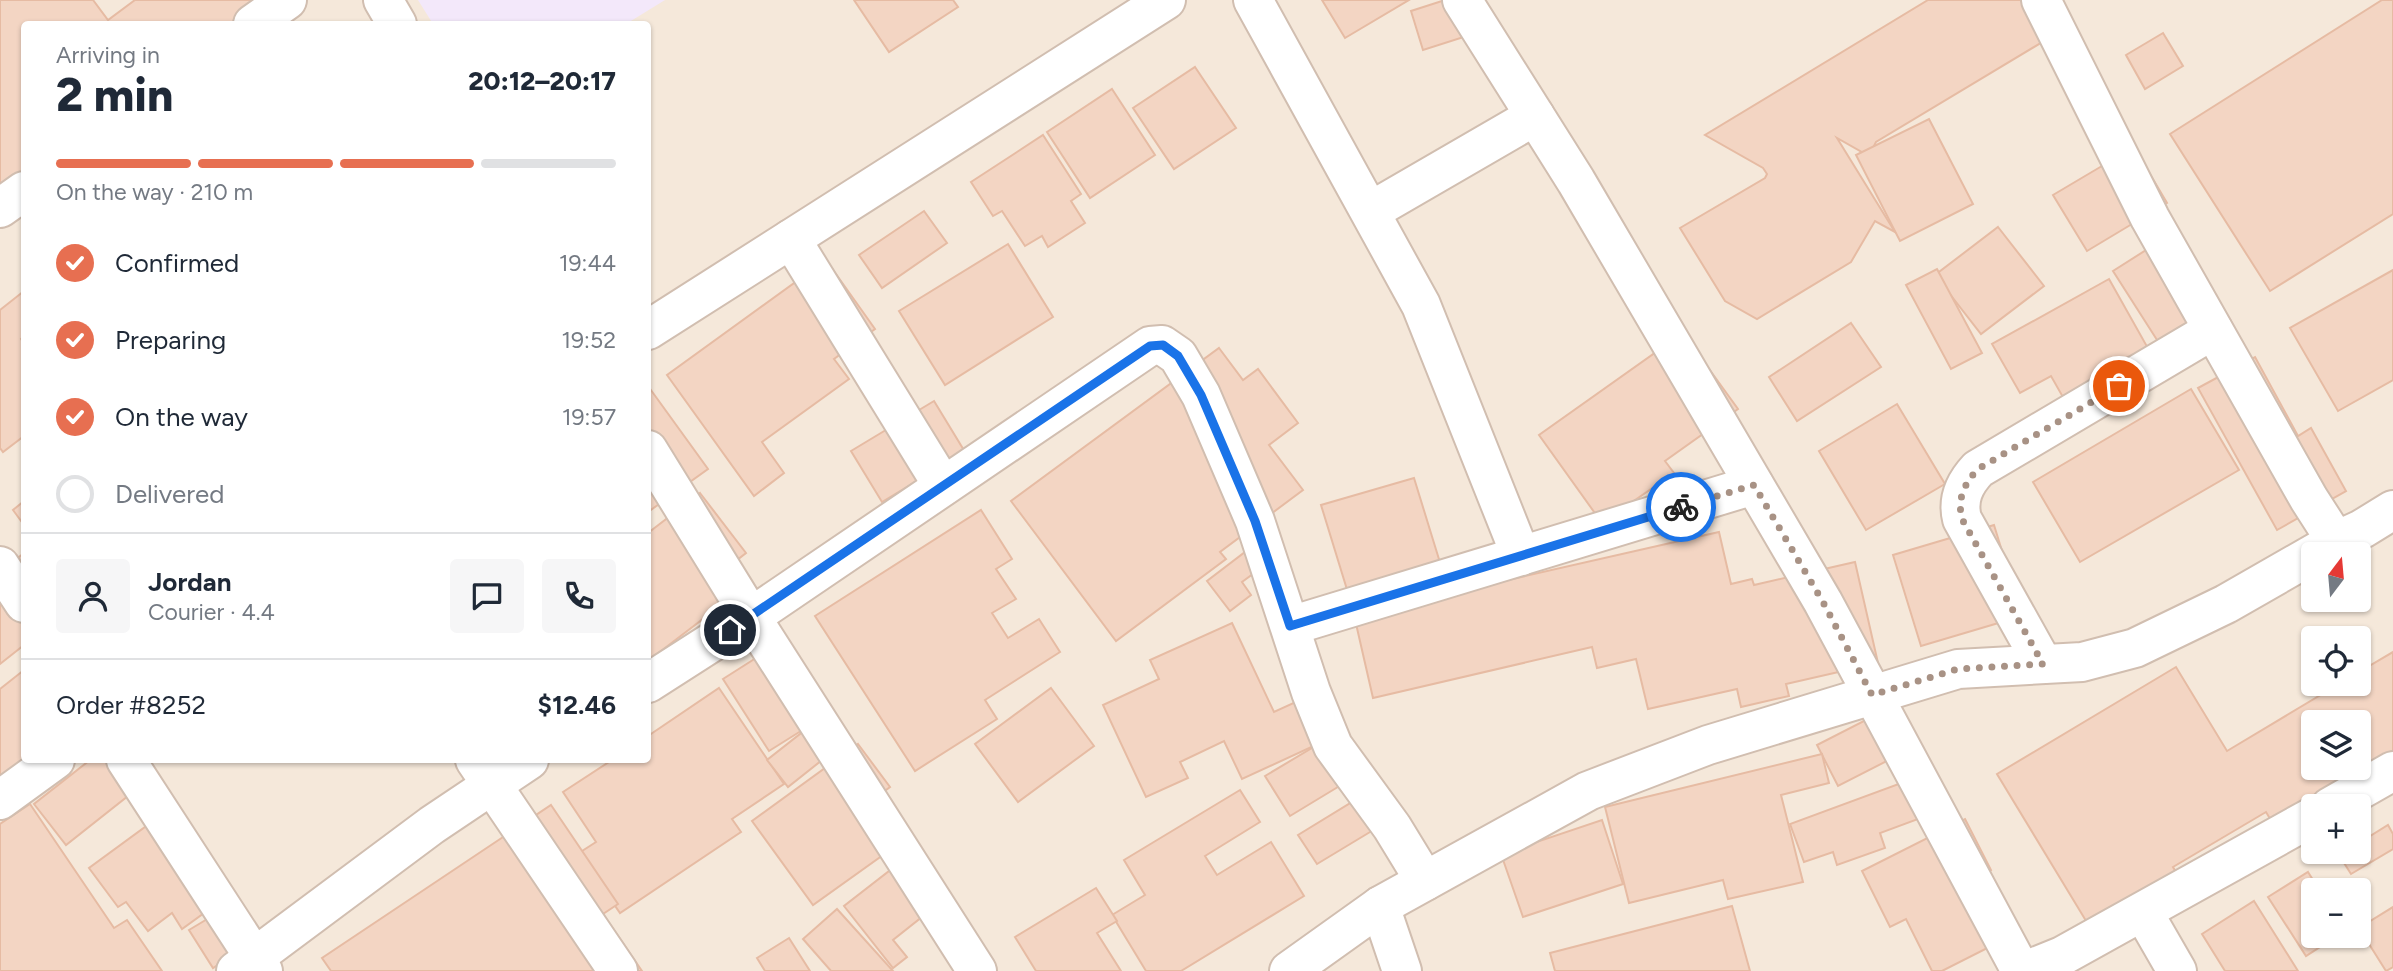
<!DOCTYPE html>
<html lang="en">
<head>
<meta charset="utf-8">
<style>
	body { margin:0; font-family:Figtree,sans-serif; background:#f6f6f7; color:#1f2937; height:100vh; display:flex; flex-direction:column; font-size:26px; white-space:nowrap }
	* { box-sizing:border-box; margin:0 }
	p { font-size:23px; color:#747a83 }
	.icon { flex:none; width:38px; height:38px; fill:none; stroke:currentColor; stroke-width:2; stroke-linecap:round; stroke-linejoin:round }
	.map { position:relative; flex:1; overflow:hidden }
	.side { position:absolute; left:21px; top:21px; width:630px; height:742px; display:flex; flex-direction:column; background:#fff; border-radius:7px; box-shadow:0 2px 5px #0004 }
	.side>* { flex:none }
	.needle { width:46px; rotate:16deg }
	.tools { position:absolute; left:2301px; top:542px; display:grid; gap:14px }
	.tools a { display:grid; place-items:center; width:70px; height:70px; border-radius:7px; background:#fff; box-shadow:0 2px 5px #0004; font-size:35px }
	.pin { position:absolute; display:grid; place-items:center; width:60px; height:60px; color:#fff; margin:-30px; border:4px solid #fff; border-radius:50%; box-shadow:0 2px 7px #0007 }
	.courier { position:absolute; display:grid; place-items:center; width:70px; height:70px; margin:-35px; border:5px solid #1a73e8; border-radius:50%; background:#fff; color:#222; box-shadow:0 2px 9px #0007 }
	.head em { font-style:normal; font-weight:800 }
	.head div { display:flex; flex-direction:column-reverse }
	.head { display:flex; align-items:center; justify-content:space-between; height:119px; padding:0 35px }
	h1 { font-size:46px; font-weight:800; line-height:52px }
	.bar { display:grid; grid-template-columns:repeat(4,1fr); gap:10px 7px; align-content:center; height:84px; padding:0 35px }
	.bar i { height:9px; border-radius:5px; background:#e0e1e3 }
	.bar .on { background:#e76f51 }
	.bar p { grid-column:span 4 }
	.line { display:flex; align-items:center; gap:18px; padding:0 35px; border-top:2px solid #e0e1e3 }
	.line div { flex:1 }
	.round { display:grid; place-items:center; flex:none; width:74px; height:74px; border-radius:7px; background:#f6f6f7 }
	ol { padding:0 35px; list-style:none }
	li { display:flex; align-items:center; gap:21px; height:77px }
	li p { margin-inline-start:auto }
	li .icon { padding:7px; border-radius:50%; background:#e76f51; color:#fff; stroke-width:4 }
	li:last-child { color:#747a83 }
	li i { width:38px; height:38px; border:4px solid #e0e1e3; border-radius:50% }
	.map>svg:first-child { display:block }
</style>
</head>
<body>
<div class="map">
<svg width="2393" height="971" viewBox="0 0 2393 971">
	<rect width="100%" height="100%" fill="#fdf6ec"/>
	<path fill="#f5e8da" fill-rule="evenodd" d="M0,0H2393V971H0ZM24,24H648V760H24ZM2314,555H2359V600H2314ZM2314,639H2359V684H2314ZM2314,723H2359V768H2314ZM2314,807H2359V852H2314ZM2314,891H2359V936H2314Z"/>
	<path fill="#f3e8fa" d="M418,0H665L626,24H433Z"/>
	<g fill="#f3d5c3" stroke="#e6bba3" stroke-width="2" fill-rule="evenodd">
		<path d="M0,0H93L108,20L135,0H280L247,24H24V192L0,210Z"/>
		<path d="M854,0H953L958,7L889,52Z"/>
		<path d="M1322,0H1409L1345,38Z"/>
		<path d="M1445,0L1470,35L1423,50L1411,11Z"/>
		<path d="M1928,0H2042L2054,35L1876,142L1869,156L1837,138L1895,232L1875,221L1851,262L1757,319L1725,301L1680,228L1765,178L1767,174L1763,168L1705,135Z"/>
		<path d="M2382,0H2393V214L2270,291L2170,134Z"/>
		<path d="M2163,33L2183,66L2145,89L2126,55Z"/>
		<path d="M1195,67L1236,128L1174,169L1133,108Z"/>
		<path d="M1112,89L1155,155L1090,198L1047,132Z"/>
		<path d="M1929,119L1973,204L1900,241L1856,155Z"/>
		<path d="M1043,135L1081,194L1071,201L1085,223L1048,247L1042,236L1025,246L1002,211L993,216L971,182Z"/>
		<path d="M2134,147L2167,203L2087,251L2053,195Z"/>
		<path d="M924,211L947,243L882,288L859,255Z"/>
		<path d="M1998,227L2044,286L1981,334L1935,275Z"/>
		<path d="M2176,231L2215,339L2173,365L2113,271Z"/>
		<path d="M1008,244L1053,317L945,385L899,311Z"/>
		<path d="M826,260L875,329L834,359L849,379L762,442L784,473L754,496L667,375Z"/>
		<path d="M1937,269L1982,353L1951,369L1906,285Z"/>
		<path d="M2393,270V380L2338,411L2290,328Z"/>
		<path d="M2109,279L2154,359L2068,406L2051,376L2020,393L1992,344Z"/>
		<path d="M24,291V336L21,339L24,344V436L3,452L0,448V310Z"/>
		<path d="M1851,323L1881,367L1797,421L1769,377Z"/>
		<path d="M1683,333L1738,409L1665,461L1674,473L1602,523L1539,435Z"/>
		<path d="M1219,348L1243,380L1258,369L1298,423L1269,445L1303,490L1220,552L1226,559L1116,641L1011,501Z"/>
		<path d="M2255,357L2298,436L2311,428L2346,491L2277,530L2198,388Z"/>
		<path d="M648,386L708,469L648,512Z"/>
		<path d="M2191,389L2239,470L2080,562L2033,482Z"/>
		<path d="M934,401L965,452L882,502L851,451Z"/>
		<path d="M1897,404L1945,484L1866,530L1819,451Z"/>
		<path d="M1414,478L1442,569L1349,596L1321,505Z"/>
		<path d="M700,493L746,553L723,571L738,592L648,661V533Z"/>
		<path d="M24,501V525L13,510Z"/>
		<path d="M981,510L1012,559L996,569L1016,599L992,613L1008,638L1039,619L1060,652L985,700L997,719L915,771L815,616Z"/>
		<path d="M1994,525L2022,616L1921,646L1893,555Z"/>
		<path d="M1719,532L1731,584L1752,579L1754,585L1855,562L1878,663L1786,684L1789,696L1741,707L1737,689L1648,709L1636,659L1597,668L1592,647L1373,698L1354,615Z"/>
		<path d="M1266,536L1280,554L1242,582L1251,595L1230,611L1207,581Z"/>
		<path d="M23,554L24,645L0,664V563L4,568Z"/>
		<path d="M1232,623L1274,712L1311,695L1331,738L1242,779L1224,741L1180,762L1188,778L1146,797L1103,705L1159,679L1150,660Z"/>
		<path d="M781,642L828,714L769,751L723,679Z"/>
		<path d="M2393,652V756L2275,827L2266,812L2173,867L2185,887L2097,939L1997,774L2176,667L2227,751L2339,684H2359V672ZM2314,723H2359V768H2314Z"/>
		<path d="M24,670V760L0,789V689Z"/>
		<path d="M719,688L784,784L732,819L741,832L620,913L579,853L596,842L563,792L612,760H648V736Z"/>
		<path d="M1051,688L1094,746L1018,802L975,744Z"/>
		<path d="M1897,704L1918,745L1838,786L1817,745Z"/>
		<path d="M814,723L836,749L788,787L767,760Z"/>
		<path d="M1332,736L1356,776L1290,816L1265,776Z"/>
		<path d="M858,744L890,787L874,799L904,840L813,905L752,821Z"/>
		<path d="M1822,754L1829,783L1781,795L1803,882L1728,899L1723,880L1629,903L1605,807Z"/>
		<path d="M90,760H147L157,773L66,845L34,804Z"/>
		<path d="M1923,775L1937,812L1880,833L1885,848L1837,865L1833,852L1804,862L1790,824Z"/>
		<path d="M1240,790L1260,822L1205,856L1217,875L1271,842L1304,896L1181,971H1146L1112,915L1145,895L1124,860Z"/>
		<path d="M1357,799L1375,829L1317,864L1298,835Z"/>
		<path d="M30,804L114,928L127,920L162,971H0V824Z"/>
		<path d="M551,805L618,904L603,914L642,971H331L322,958Z"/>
		<path d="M171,808L233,892L182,929L172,913L148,931L126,902L118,907L89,868Z"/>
		<path d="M1965,819L1991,870L1986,873L2017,933L1942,971H1932L1906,919L1890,927L1862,871Z"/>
		<path d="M1602,820L1623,884L1523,917L1501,854Z"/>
		<path d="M2388,825L2393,834V849L2351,874L2339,855L2344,852H2359V843Z"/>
		<path d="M902,861L937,905L893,940L907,957L893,968L844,906Z"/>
		<path d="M2308,872L2320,891H2314V936H2337L2306,956L2268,897Z"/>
		<path d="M1096,888L1117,921L1097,933L1121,971H1036L1015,937Z"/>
		<path d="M239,900L262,937L213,968L189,930Z"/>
		<path d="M2254,901L2298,971H2225L2202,934Z"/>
		<path d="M1732,906L1750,971H1555L1550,953Z"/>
		<path d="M2393,907V967L2386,971L2359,928Z"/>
		<path d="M837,909L893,971H831L803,939Z"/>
		<path d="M789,938L810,971H765L757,958Z"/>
	</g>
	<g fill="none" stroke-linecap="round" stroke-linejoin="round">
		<g stroke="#d1beb0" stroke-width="42">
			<g id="minor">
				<path d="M383,0L397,24"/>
				<path d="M1253,0L1421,305L1521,556"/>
				<path d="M1462,0L1576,181L1823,602L2021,971"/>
				<path d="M2041,0L2150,218L2309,499L2336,541L2362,529L2393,510"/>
				<path d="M253,24L287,0"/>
				<path d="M0,208L24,191"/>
				<path d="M1371,211L1535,116"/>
				<path d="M791,239L943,486"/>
				<path d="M648,330L1166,0"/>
				<path d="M648,450L751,617L977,971"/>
				<path d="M0,566L24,603"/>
				<path d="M1290,626L1754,485"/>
				<path d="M2043,664L1962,519C1957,499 1964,484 1978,469L2213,330"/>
				<path d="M648,683L751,617L1150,346L1162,345L1178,356L1201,395L1255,521L1311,692L1333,746L1392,827L1425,881"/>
				<path d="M126,760L263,971"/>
				<path d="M475,760L618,971"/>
				<path d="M0,800L55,760"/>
				<path d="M2330,807L2393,771"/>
				<path d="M1380,906L1402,971"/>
				<path d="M2143,912L2177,971"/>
				<path d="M236,971L432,825L529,760"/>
				<path d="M1289,971L1380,906L1588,791L1708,745L1958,669L2082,662L2135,648L2226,604L2336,541"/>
				<path d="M2025,971L2062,956L2314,816"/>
			</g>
		</g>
		<use href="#minor" stroke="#fff" stroke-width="38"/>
	</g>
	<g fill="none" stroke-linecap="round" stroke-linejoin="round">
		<path stroke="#a89285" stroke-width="7" stroke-dasharray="0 12.6" d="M1681,507L1754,485L1823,602L1872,695L1958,669L2043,664L1962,519C1957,499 1964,484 1978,469L2119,386"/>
		<path stroke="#1a73e8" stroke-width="9" d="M730,630L1150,346L1163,345L1178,356L1201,395L1255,521L1290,626L1681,507"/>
	</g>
</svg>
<div class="tools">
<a><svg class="needle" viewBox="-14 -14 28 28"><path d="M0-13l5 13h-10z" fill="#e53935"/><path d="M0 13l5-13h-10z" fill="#747a83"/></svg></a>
<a><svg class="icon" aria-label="locate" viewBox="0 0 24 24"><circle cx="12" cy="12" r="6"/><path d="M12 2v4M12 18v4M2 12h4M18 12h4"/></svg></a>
<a><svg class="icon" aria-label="layers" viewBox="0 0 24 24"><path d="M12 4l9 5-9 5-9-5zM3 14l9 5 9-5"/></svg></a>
<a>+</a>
<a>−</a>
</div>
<div class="pin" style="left:2119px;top:386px;background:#ea580c"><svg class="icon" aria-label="bag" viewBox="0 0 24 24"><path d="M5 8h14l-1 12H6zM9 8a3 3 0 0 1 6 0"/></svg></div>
<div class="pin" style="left:730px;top:630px;background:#1f2937"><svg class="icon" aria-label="home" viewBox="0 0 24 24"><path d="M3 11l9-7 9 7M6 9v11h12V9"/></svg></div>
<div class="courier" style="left:1681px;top:507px"><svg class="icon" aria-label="bike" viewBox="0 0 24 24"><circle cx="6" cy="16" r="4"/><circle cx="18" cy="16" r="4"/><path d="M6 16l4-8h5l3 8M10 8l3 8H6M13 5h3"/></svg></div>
<section class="side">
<div class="head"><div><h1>2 min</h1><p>Arriving in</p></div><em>20:12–20:17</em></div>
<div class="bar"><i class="on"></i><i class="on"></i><i class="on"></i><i></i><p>On the way · 210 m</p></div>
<ol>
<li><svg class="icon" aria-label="check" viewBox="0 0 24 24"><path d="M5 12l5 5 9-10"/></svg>Confirmed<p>19:44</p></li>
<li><svg class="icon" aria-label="check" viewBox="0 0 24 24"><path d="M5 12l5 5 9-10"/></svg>Preparing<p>19:52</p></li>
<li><svg class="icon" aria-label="check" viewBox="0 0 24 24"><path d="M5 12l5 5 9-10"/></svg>On the way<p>19:57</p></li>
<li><i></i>Delivered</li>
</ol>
<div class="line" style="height:126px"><a class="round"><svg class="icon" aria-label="person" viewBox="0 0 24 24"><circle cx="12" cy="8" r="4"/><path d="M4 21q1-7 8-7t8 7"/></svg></a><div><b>Jordan</b><p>Courier · 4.4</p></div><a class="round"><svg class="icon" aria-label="chat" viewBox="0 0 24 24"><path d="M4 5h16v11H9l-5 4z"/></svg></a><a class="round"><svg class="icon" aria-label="phone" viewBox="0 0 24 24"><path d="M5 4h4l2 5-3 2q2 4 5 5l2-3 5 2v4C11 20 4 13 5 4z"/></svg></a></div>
<div class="line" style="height:91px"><div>Order #8252</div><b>$12.46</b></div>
</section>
</div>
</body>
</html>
